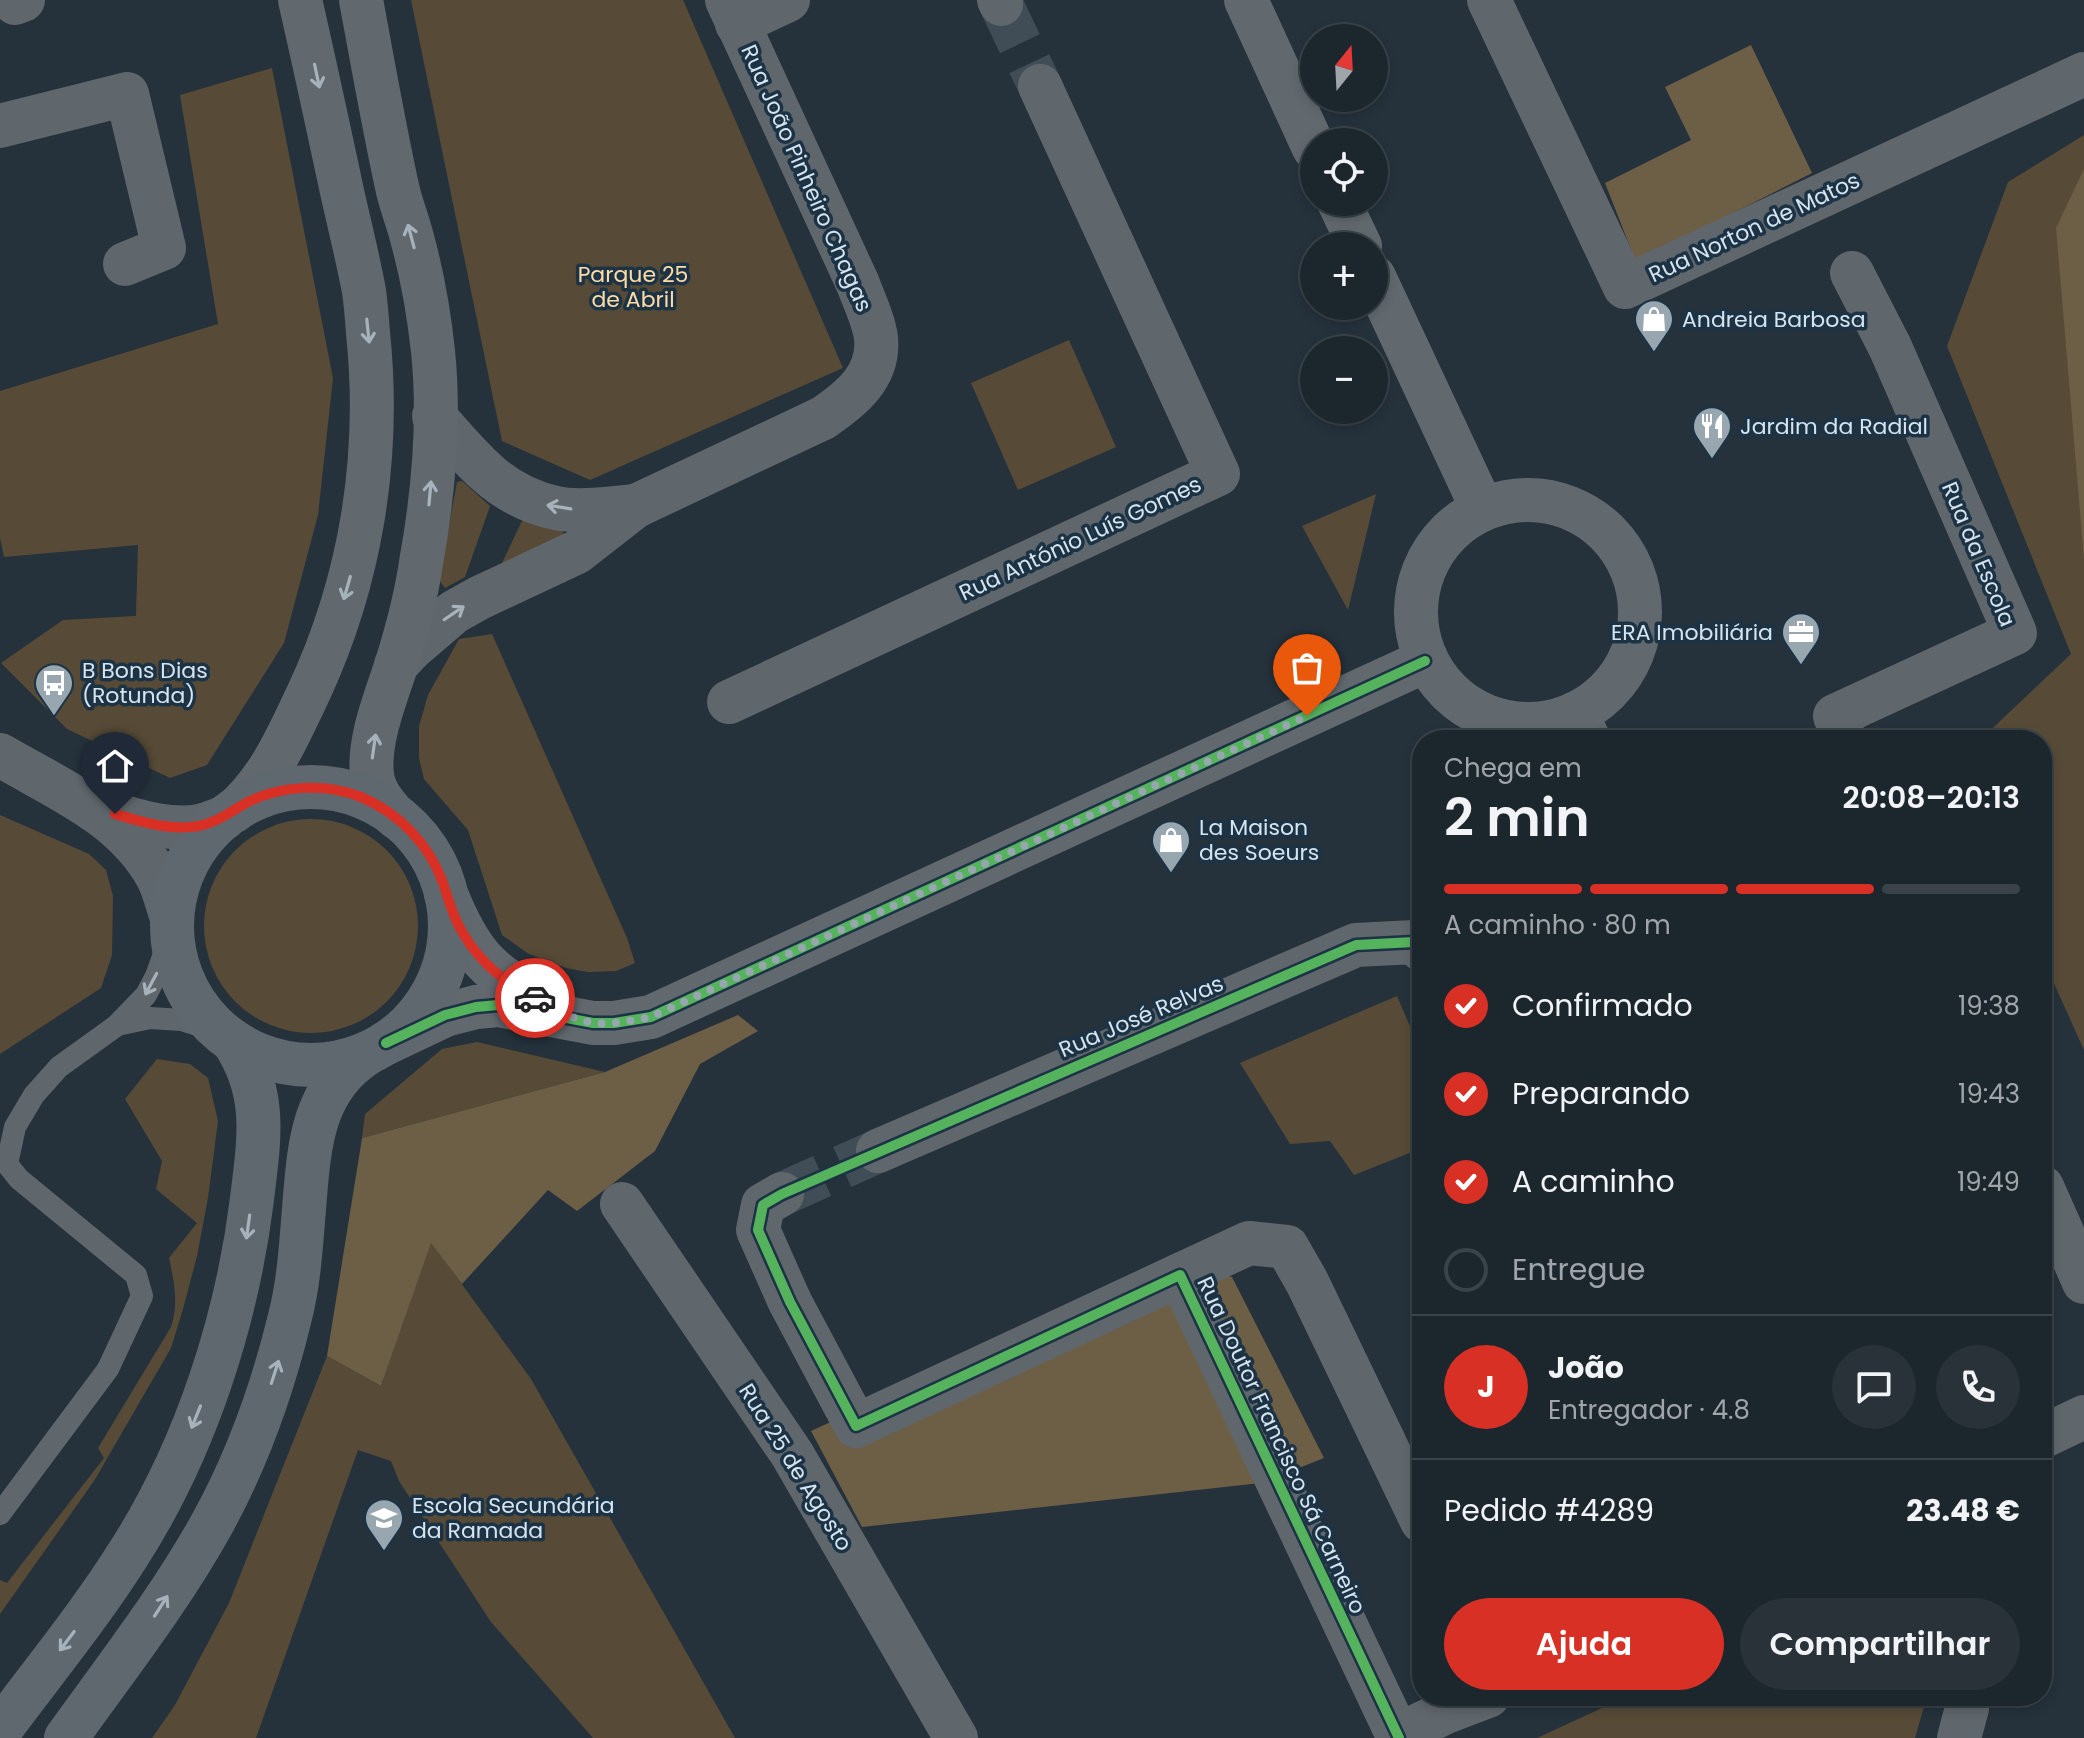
<!DOCTYPE html>
<html lang="pt">
<head>
<meta charset="utf-8">
<style>
	body { margin:0; font-family:Poppins,sans-serif; background:#293239; color:#f1f3f6; height:100vh; display:flex; flex-direction:column; font-size:30px; white-space:nowrap }
	* { box-sizing:border-box; margin:0 }
	p { font-size:26px; color:#a0a5aa }
	.icon { flex:none; width:44px; height:44px; fill:none; stroke:currentColor; stroke-width:2; stroke-linecap:round; stroke-linejoin:round }
	.map { position:relative; flex:1; overflow:hidden }
	.sheet { position:absolute; left:1412px; top:730px; width:640px; height:976px; display:flex; flex-direction:column; background:#1c262d; border-radius:32px; box-shadow:0 4px 12px #0003,0 0 0 2px #3a4349 }
	.sheet>* { flex:none }
	.needle { width:52px; rotate:18deg }
	.tools { position:absolute; left:1300px; top:24px; display:grid; gap:16px }
	.tools a { display:grid; place-items:center; width:88px; height:88px; border-radius:50%; background:#1c262d; box-shadow:0 4px 12px #0003,0 0 0 2px #3a4349; font-size:40px }
	.pin { position:absolute; display:grid; place-items:center; width:68px; height:68px; color:#fff; margin:-82px -34px; border-radius:50% 50% 50% 0; rotate:-45deg; box-shadow:0 0 8px #0007 }
	.pin .icon { rotate:45deg }
	.courier { position:absolute; display:grid; place-items:center; width:80px; height:80px; margin:-40px; border:6px solid #d93025; border-radius:50%; background:#fff; color:#222; box-shadow:0 2px 10px #0007 }
	.overview em { font-style:normal; font-weight:600 }
	.overview div { display:flex; flex-direction:column-reverse }
	.overview { display:flex; align-items:center; justify-content:space-between; height:136px; padding:0 32px }
	h1 { font-size:52px; font-weight:600; line-height:60px }
	.bar { display:grid; grid-template-columns:repeat(4,1fr); gap:12px 8px; align-content:center; height:96px; padding:0 32px }
	.bar i { height:10px; border-radius:6px; background:#3a4349 }
	.bar .active { background:#d93025 }
	.bar p { grid-column:span 4 }
	.line { display:flex; align-items:center; gap:20px; padding:0 32px; border-top:2px solid #3a4349 }
	.line div { flex:1 }
	.round { display:grid; place-items:center; flex:none; width:84px; height:84px; border-radius:42px; background:#293239 }
	ol { padding:0 32px; list-style:none }
	li { display:flex; align-items:center; gap:24px; height:88px }
	li p { margin-inline-start:auto }
	li .icon { padding:8px; border-radius:50%; background:#d93025; color:#fff; stroke-width:4 }
	li:last-child { color:#a0a5aa }
	li i { width:44px; height:44px; border:4px solid #3a4349; border-radius:50% }
	.primary-button { display:flex; gap:16px; margin-top:auto; padding:16px 32px }
	.primary-button a { flex:1; height:92px; border-radius:48px; background:#d93025; color:#fff; font-size:32px; font-weight:600; line-height:92px; text-align:center }
	.primary-button a+a { background:#293239; color:#f1f3f6 }
	.map>svg:first-child { display:block }
</style>
</head>
<body>
<div class="map">
<svg width="2084" height="1738" viewBox="0 0 2084 1738">
	<rect width="100%" height="100%" fill="#25323c"/>
	<g fill="#574b37">
		<path d="M411,0H683L843,368L590,480L502,441Z"/>
		<path d="M272,68L333,378L318,515L284,643L207,765L170,778L67,729L1,663L63,620L136,616L138,545L4,557L0,538V391L218,324L180,95Z"/>
		<path d="M2084,135V1050L2042,957V740H1980L2071,654L1947,346L2008,182Z"/>
		<path d="M1069,340L1116,447L1018,490L971,383Z"/>
		<path d="M462,481L490,506L465,577L445,588L439,580L457,482Z"/>
		<path d="M1376,494L1348,610L1302,526Z"/>
		<path d="M523,519L562,530L565,536L500,567Z"/>
		<path d="M492,634L627,938L635,963L616,971L588,972L566,968L529,954L502,935L468,830L424,779L419,758V726L428,695L459,639Z"/>
		<path d="M0,815L89,854L106,870L113,896L112,955L101,988L0,1054Z"/>
		<circle cx="311" cy="926" r="107"/>
		<path d="M1397,996L1422,1054V1148L1354,1175L1330,1141L1290,1144L1240,1063Z"/>
		<path d="M477,1042L605,1072L362,1138L365,1114L442,1049Z"/>
		<path d="M157,1059L190,1064L208,1078L218,1121L208,1198L197,1256L183,1309L171,1348L94,1481L0,1614V1580L7,1583L104,1458L98,1448L171,1327C179,1303 174,1282 169,1258L197,1223L156,1189L162,1161L125,1099Z"/>
		<path d="M431,1242L531,1379L735,1738H593L491,1622L399,1481L391,1461L358,1450L256,1738H152L175,1705L229,1603L327,1356L381,1386Z"/>
		<path d="M1628,1696H1927L1915,1738H1537Z"/>
	</g>
	<g fill="#6d5e46">
		<path d="M1751,45L1812,173L1636,262L1605,183L1691,140L1665,87Z"/>
		<path d="M2084,169V559L2056,228Z"/>
		<path d="M738,1015L758,1031L700,1064L655,1151L577,1211L548,1190L462,1284L431,1243L381,1386L327,1356L362,1138L605,1072Z"/>
		<path d="M1180,1262L1232,1277L1324,1458L1261,1483L862,1527L811,1431Z"/>
	</g>
	<g fill="none" stroke-linecap="round" stroke-linejoin="round">
		<g stroke="#404d57" stroke-width="44" stroke-dasharray="44 22" stroke-linecap="butt">
			<path d="M1001,4L1040,86"/>
			<path d="M782,1194L878,1151"/>
		</g>
		<g stroke="#60676c" stroke-width="22">
			<path d="M117,1025L150,1018L182,1020L222,1033"/>
			<path d="M0,1514L108,1369L142,1296L136,1275L19,1179L7,1164L15,1127L34,1095L59,1067L116,1026L146,995L156,976L172,932"/>
		</g>
		<g stroke="#60676c" stroke-width="44">
			<path d="M999,0L1001,4"/>
			<path d="M1489,0L1625,287L2084,74"/>
			<path d="M15,3L23,0"/>
			<path d="M737,24L788,0"/>
			<path d="M0,126L127,94L164,248L125,264"/>
			<path d="M434,416C472,458 497,495 556,508C579,513 612,508 636,506"/>
			<path d="M396,665L412,648L454,612L479,598L577,552L636,506L823,418C851,399 880,376 876,338C874,320 864,301 858,284L727,0"/>
			<path d="M729,702L1218,474L1040,86"/>
			<path d="M1576,713L1589,740"/>
			<path d="M1845,740L1835,716L2015,633L1890,347L1852,273"/>
			<path d="M0,755C58,789 123,815 157,876C164,889 167,904 172,918"/>
			<path d="M100,810C132,819 166,832 200,826C208,824 216,820 224,818"/>
			<path d="M878,1151L1356,945L1414,942L1422,950"/>
			<path d="M2042,1187L2084,1282"/>
			<path d="M782,1194L763,1205L758,1230L790,1302L856,1426L1180,1275L1399,1738"/>
			<path d="M622,1204L792,1454L956,1738"/>
			<path d="M1180,1275L1249,1243L1287,1247L1307,1282L1422,1521"/>
			<path d="M2042,1437L2084,1417"/>
			<path d="M1398,1735L1446,1712L1488,1696"/>
			<path d="M1959,1738L1967,1708L1968,1696"/>
		</g>
		<g stroke="#61696f" stroke-width="44">
			<path d="M361,0C373,64 384,128 398,191C402,207 408,222 412,238C422,274 429,314 433,351C440,419 433,496 421,563C416,597 407,631 397,663C386,697 368,740 372,775C374,792 385,805 396,817"/>
			<path d="M1246,0L1314,148"/>
			<path d="M1339,202L1360,246"/>
			<path d="M1374,277L1482,508"/>
			<circle cx="1528" cy="612" r="112"/>
			<path d="M234,811C270,779 288,736 308,694C361,581 381,457 368,333C367,319 366,305 364,291C358,259 350,227 343,196C329,131 315,65 300,0"/>
			<path d="M446,894C471,956 489,974 549,1005"/>
			<path d="M386,1043L445,1015L476,1007L498,1005L593,1023H614L651,1017L1425,661"/>
		</g>
		<g stroke="#5f686f" stroke-width="44">
			<circle cx="311" cy="926" r="139"/>
			<path d="M0,1730C43,1672 90,1615 129,1553C195,1450 237,1321 252,1199C259,1140 268,1094 233,1041"/>
			<path d="M66,1738C117,1667 171,1598 213,1522C248,1458 273,1387 290,1317C299,1282 301,1245 304,1209C309,1148 311,1089 368,1053"/>
		</g>
		<g stroke="#1c3345" stroke-width="15">
			<g id="cycleway">
				<path d="M386,1043L445,1015L476,1007L498,1005L593,1023H614L651,1017L1425,661"/>
				<path d="M1399,1738L1180,1275L856,1426L790,1302L758,1230L763,1205L782,1194L1356,945L1414,942L1422,950"/>
			</g>
		</g>
		<use href="#cycleway" stroke="#56b35d" stroke-width="10"/>
	</g>
	<defs><path id="oneway-shaft" d="M-6 0H5M1.5-3L5.5 0L1.5 3" fill="none" stroke-width="1.6" stroke-linecap="round" stroke-linejoin="round" transform="scale(2)"/></defs>
	<g stroke="#a7b3bc">
		<use href="#oneway-shaft" transform="translate(317 76) rotate(78)"/>
		<use href="#oneway-shaft" transform="translate(411 236) rotate(-105)"/>
		<use href="#oneway-shaft" transform="translate(368 331) rotate(84)"/>
		<use href="#oneway-shaft" transform="translate(430 493) rotate(-85)"/>
		<use href="#oneway-shaft" transform="translate(347 588) rotate(106)"/>
		<use href="#oneway-shaft" transform="translate(374 746) rotate(-82)"/>
	</g>
	<g stroke="#a7b2bb">
		<use href="#oneway-shaft" transform="translate(559 507) rotate(-171)"/>
		<use href="#oneway-shaft" transform="translate(454 613) rotate(-34)"/>
		<use href="#oneway-shaft" transform="translate(151 984) rotate(118)"/>
	</g>
	<g stroke="#a6b2bc">
		<use href="#oneway-shaft" transform="translate(248 1227) rotate(98)"/>
		<use href="#oneway-shaft" transform="translate(275 1372) rotate(-72)"/>
		<use href="#oneway-shaft" transform="translate(196 1417) rotate(112)"/>
		<use href="#oneway-shaft" transform="translate(161 1606) rotate(-57)"/>
		<use href="#oneway-shaft" transform="translate(67 1641) rotate(127)"/>
	</g>
	<g fill="none" stroke-linecap="round" stroke-linejoin="round">
		<path stroke="#98a6b0" stroke-width="8" stroke-dasharray="0 14.4" d="M535,998C553,1007 572,1020 594,1023C613,1025 633,1020 651,1017L1307,716"/>
		<path stroke="#d93025" stroke-width="10" d="M115,814C142,822 170,831 199,826C218,822 231,811 248,802C282,785 326,783 361,797C399,813 429,844 443,883C448,898 452,914 460,928C477,960 503,982 535,998"/>
	</g>
	<defs>
		<g id="shop-pin" transform="scale(2)"><path d="M0 17L-7.5 6A9.5 9.5 0 1 1 7.5 6Z" fill="#98a6b0" stroke="#1c3345"/><path d="M-5-2.5h2.3a2.7 3.5 0 0 1 5.4 0H5L5.5 6h-11ZM-1.5-2.5h3a1.5 2.3 0 0 0-3 0Z" fill="#fff"/></g>
		<g id="restaurant-pin" transform="scale(2)"><path d="M0 17L-7.5 6A9.5 9.5 0 1 1 7.5 6Z" fill="#98a6b0" stroke="#1c3345"/><path d="M-5-6h1v4h1v-4h1v4h1v-4h1v5L-1.5 .5V6h-2V.5L-5-1ZM5-6V6H3V1.5H1.5Q1.5-4 5-6Z" fill="#fff"/></g>
		<g id="office-pin" transform="scale(2)"><path d="M0 17L-7.5 6A9.5 9.5 0 1 1 7.5 6Z" fill="#98a6b0" stroke="#1c3345"/><path d="M-6-3h4V-5.5h4V-3h4V5H-6ZM-1-4.5V-3h2v-1.5ZM-6 0V1H6V0Z" fill="#fff"/></g>
		<g id="bus-pin" transform="scale(2)"><path d="M0 17L-7.5 6A9.5 9.5 0 1 1 7.5 6Z" fill="#98a6b0" stroke="#1c3345"/><path d="M-5-6H5V4H4V6H2V4H-2V6H-4V4H-5ZM-3.5-4V0h7V-4ZM-3.5 1.2v1.5H-2V1.2ZM2 1.2v1.5H3.5V1.2Z" fill="#fff"/></g>
		<g id="school-pin" transform="scale(2)"><path d="M0 17L-7.5 6A9.5 9.5 0 1 1 7.5 6Z" fill="#98a6b0" stroke="#1c3345"/><path d="M0-5L7-2L0 1L-7-2ZM-4 1L0 2.5L4 1V4Q0 6-4 4Z" fill="#fff"/></g>
	</defs>
	<g fill-rule="evenodd">
		<use href="#shop-pin" x="1654" y="319"/>
		<use href="#restaurant-pin" x="1712" y="426"/>
		<use href="#office-pin" x="1801" y="632"/>
		<use href="#bus-pin" x="54" y="683"/>
		<use href="#shop-pin" x="1171" y="840"/>
		<use href="#school-pin" x="384" y="1518"/>
	</g>
	<g text-anchor="middle" stroke-width="7" stroke-linejoin="round" paint-order="stroke">
		<g font-size="22" fill="#d6e4ef" stroke="#1c3345">
			<text transform="translate(807 178) rotate(66)" y="8">Rua João Pinheiro Chagas</text>
			<text transform="translate(1754 227) rotate(-25)" y="8">Rua Norton de Matos</text>
			<text transform="translate(1080 538) rotate(-25)" y="8">Rua António Luís Gomes</text>
			<text transform="translate(1979 554) rotate(67)" y="8">Rua da Escola</text>
			<text transform="translate(1141 1016) rotate(-23)" y="8">Rua José Relvas</text>
			<text transform="translate(1282 1445) rotate(65)" y="8">Rua Doutor Francisco Sá Carneiro</text>
			<text transform="translate(796 1467) rotate(58)" y="8">Rua 25 de Agosto</text>
		</g>
		<g font-size="22" fill="#ffdca6" stroke="#1c3345">
			<text x="633" y="282">Parque 25<tspan x="633" dy="25">de Abril</tspan></text>
		</g>
		<g font-size="22" fill="#d6e4ef" stroke="#1c3345" text-anchor="start">
			<text x="1682" y="327">Andreia Barbosa</text>
			<text x="1740" y="434">Jardim da Radial</text>
			<text x="1773" y="640" text-anchor="end">ERA Imobiliária</text>
			<text x="82" y="678">B Bons Dias<tspan x="82" dy="25">(Rotunda)</tspan></text>
			<text x="1199" y="835">La Maison<tspan x="1199" dy="25">des Soeurs</tspan></text>
			<text x="412" y="1513">Escola Secundária<tspan x="412" dy="25">da Ramada</tspan></text>
		</g>
	</g>
</svg>
<div class="tools">
<a><svg class="needle" viewBox="-14 -14 28 28"><path d="M0-13l5 13h-10z" fill="#e53935"/><path d="M0 13l5-13h-10z" fill="#a0a5aa"/></svg></a>
<a><svg class="icon" aria-label="locate" viewBox="0 0 24 24"><circle cx="12" cy="12" r="6"/><path d="M12 2v4M12 18v4M2 12h4M18 12h4"/></svg></a>
<a>+</a>
<a>−</a>
</div>
<div class="pin" style="left:1307px;top:716px;background:#ea580c"><svg class="icon" aria-label="bag" viewBox="0 0 24 24"><path d="M5 8h14l-1 12H6zM9 8a3 3 0 0 1 6 0"/></svg></div>
<div class="pin" style="left:115px;top:814px;background:#1f2937"><svg class="icon" aria-label="home" viewBox="0 0 24 24"><path d="M3 11l9-7 9 7M6 9v11h12V9"/></svg></div>
<div class="courier" style="left:535px;top:998px"><svg class="icon" aria-label="car" viewBox="0 0 24 24"><path d="M5 17H2v-5l4-1 3-4h7l3 4 3 1v5h-3M9 17h6M6 11h13"/><circle cx="7" cy="17" r="2"/><circle cx="17" cy="17" r="2"/></svg></div>
<section class="sheet">
<div class="overview"><div><h1>2 min</h1><p>Chega em</p></div><em>20:08–20:13</em></div>
<div class="bar"><i class="active"></i><i class="active"></i><i class="active"></i><i></i><p>A caminho · 80 m</p></div>
<ol>
<li><svg class="icon" aria-label="check" viewBox="0 0 24 24"><path d="M5 12l5 5 9-10"/></svg>Confirmado<p>19:38</p></li>
<li><svg class="icon" aria-label="check" viewBox="0 0 24 24"><path d="M5 12l5 5 9-10"/></svg>Preparando<p>19:43</p></li>
<li><svg class="icon" aria-label="check" viewBox="0 0 24 24"><path d="M5 12l5 5 9-10"/></svg>A caminho<p>19:49</p></li>
<li><i></i>Entregue</li>
</ol>
<div class="line" style="height:144px"><b class="round" style="background:#d93025;color:#fff">J</b><div><b>João</b><p>Entregador · 4.8</p></div><a class="round"><svg class="icon" aria-label="chat" viewBox="0 0 24 24"><path d="M4 5h16v11H9l-5 4z"/></svg></a><a class="round"><svg class="icon" aria-label="phone" viewBox="0 0 24 24"><path d="M5 4h4l2 5-3 2q2 4 5 5l2-3 5 2v4C11 20 4 13 5 4z"/></svg></a></div>
<div class="line" style="height:104px"><div>Pedido #4289</div><b>23.48 €</b></div>
<div class="primary-button"><a>Ajuda</a><a>Compartilhar</a></div>
</section>
</div>
</body>
</html>
